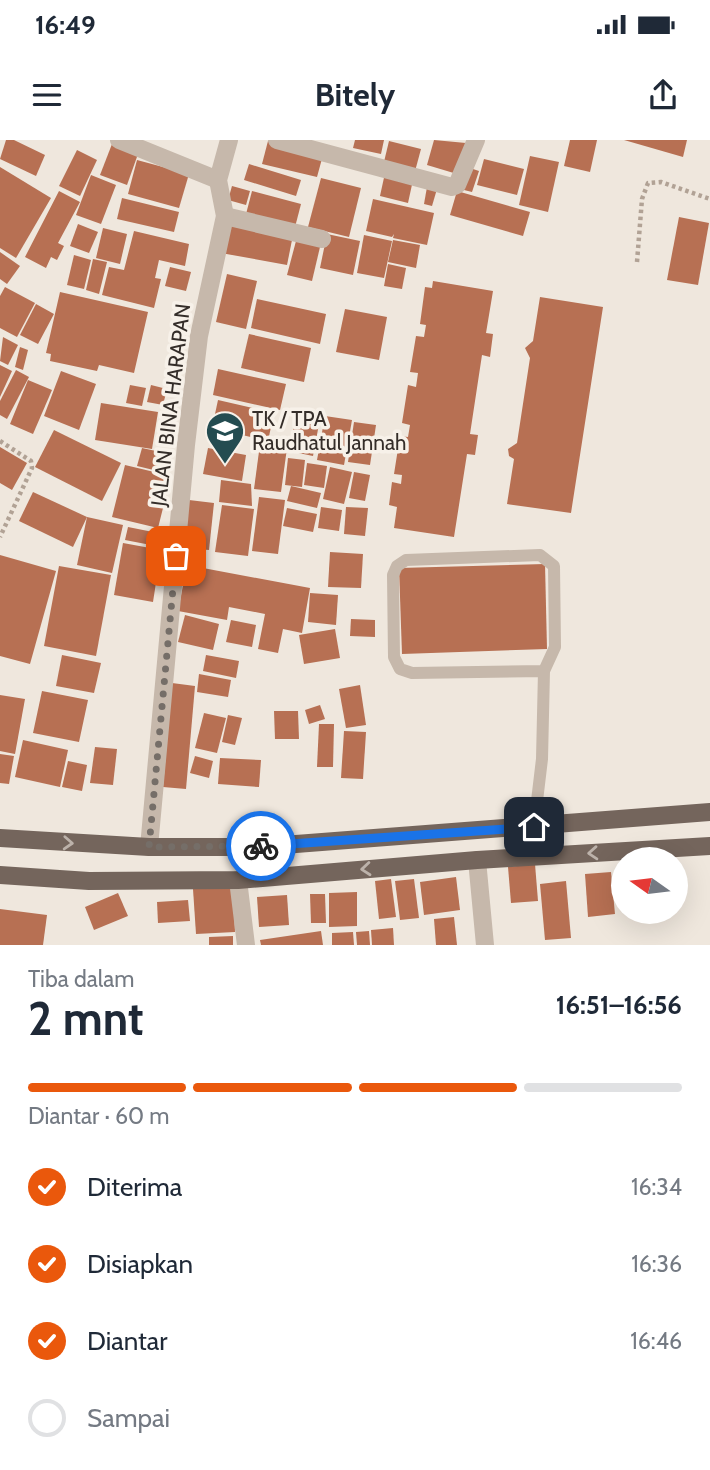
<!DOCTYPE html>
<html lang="id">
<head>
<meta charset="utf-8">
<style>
	body { margin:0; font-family:Cabin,sans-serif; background:#f6f6f7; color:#1f2937; height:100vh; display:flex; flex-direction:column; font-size:26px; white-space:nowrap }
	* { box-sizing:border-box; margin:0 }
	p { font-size:23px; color:#747a83 }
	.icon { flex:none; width:38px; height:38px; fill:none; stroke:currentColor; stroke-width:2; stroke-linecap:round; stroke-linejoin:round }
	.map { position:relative; height:805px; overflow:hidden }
	.drawer { display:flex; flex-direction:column; background:#fff; flex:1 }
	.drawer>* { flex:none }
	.needle { width:46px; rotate:284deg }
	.controls { position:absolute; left:611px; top:707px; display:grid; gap:14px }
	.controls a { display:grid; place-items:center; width:77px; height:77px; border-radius:50%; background:#fff; box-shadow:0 7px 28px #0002; font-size:35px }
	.pin { position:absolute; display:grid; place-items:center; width:60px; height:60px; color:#fff; margin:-30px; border-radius:14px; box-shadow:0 4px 10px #0006 }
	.courier { position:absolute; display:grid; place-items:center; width:70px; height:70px; margin:-35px; border:5px solid #1a73e8; border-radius:50%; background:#fff; color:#222; box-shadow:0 2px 9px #0007 }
	.head em { font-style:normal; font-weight:800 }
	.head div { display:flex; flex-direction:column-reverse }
	.head { display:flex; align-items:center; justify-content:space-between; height:119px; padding:0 28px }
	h1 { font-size:46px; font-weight:800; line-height:52px }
	.bar { display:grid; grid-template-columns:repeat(4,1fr); gap:10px 7px; align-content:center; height:84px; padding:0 28px }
	.bar i { height:9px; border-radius:5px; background:#e0e1e3 }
	.bar .current { background:#ea580c }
	.bar p { grid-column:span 4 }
	ol { padding:0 28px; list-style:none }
	li { display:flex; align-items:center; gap:21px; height:77px }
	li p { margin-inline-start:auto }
	li .icon { padding:7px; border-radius:50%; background:#ea580c; color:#fff; stroke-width:4 }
	li:last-child { color:#747a83 }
	li i { width:38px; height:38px; border:4px solid #e0e1e3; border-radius:50% }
	.status { display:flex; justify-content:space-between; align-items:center; height:49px; padding:0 35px; background:#fff; direction:ltr }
	.status svg { height:19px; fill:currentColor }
	header { display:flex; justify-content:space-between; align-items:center; height:91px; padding:0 28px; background:#fff; font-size:32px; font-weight:800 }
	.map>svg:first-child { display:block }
</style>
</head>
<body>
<div class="status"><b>16:49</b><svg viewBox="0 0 49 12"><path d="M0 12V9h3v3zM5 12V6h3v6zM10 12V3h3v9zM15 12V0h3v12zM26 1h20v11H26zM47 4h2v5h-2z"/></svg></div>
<header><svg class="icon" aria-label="menu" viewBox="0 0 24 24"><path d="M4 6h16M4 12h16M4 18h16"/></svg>Bitely<svg class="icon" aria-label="share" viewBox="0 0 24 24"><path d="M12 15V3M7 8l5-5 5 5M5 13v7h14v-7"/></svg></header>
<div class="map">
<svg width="710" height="805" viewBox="0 0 710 805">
	<rect width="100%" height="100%" fill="#efe7dd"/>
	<g fill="#b77053">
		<path d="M6,0H14L45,15L36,36L0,19Z"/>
		<path d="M355,0H384L381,14L353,8Z"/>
		<path d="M434,0L466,3L457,34L427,25Z"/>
		<path d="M570,0H597L590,32L564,26Z"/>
		<path d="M624,0H687L683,17Z"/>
		<path d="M268,1L323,15L317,37L262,24Z"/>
		<path d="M389,1L421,9L414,35L383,26Z"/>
		<path d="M112,4L138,14L127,45L100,35Z"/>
		<path d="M77,10L97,20L80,56L59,46Z"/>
		<path d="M530,16L559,22L548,72L519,65Z"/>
		<path d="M484,19L524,29L517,55L477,45Z"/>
		<path d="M137,20L189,34L179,68L128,54Z"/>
		<path d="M249,24L301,40L296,56L244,40Z"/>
		<path d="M0,27L51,58L16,118L0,108Z"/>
		<path d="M467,27L479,31L472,52L460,49Z"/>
		<path d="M385,33L413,40L408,63L380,56Z"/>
		<path d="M91,35L116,45L101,84L76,75Z"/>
		<path d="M321,38L361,48L349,97L308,87Z"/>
		<path d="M232,46L250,51L246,65L228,60Z"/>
		<path d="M427,47L437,49L432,66L424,64Z"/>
		<path d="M59,51L80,62L58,103L64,106L57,120L51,117L46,128L25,117Z"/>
		<path d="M252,51L301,64L294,91L245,78Z"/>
		<path d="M457,51L530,72L523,96L450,75Z"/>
		<path d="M122,58L179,72L174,92L117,79Z"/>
		<path d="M373,59L434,73L427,105L393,98L394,94L392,97L366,91Z"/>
		<path d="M679,77L709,83L698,145L667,140Z"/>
		<path d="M227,83L293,95L287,125L221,113Z"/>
		<path d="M78,84L98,92L89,113L70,106Z"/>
		<path d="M103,88L127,94L120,124L96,118Z"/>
		<path d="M134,91L189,104L185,126L159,120L155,138L161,139L154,168L102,155L109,127L124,130Z"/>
		<path d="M327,94L360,101L353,135L320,128Z"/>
		<path d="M364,95L392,101L384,138L357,133Z"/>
		<path d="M393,100L420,105L416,128L388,122Z"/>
		<path d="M296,101L320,107L312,141L287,135Z"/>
		<path d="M0,112L20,126L7,144L0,139Z"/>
		<path d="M74,115L91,120L84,149L67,145Z"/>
		<path d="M93,119L107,122L99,154L86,150Z"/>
		<path d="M388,124L406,128L402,149L384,146Z"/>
		<path d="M170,127L191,132L186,151L165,146Z"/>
		<path d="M227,134L257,141L246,189L216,182Z"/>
		<path d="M433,141L493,151L486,193L493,194L490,217L482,215L470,294L478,295L475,315L467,314L454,397L394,388L397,367L389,365L392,342L401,344L402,335L394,334L400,296L408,297L410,285L402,283L408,245L416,247L418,233L410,232L416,196L424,197L426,185L420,184L425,147L432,148Z"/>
		<path d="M5,147L35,163L17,197L0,188V156Z"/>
		<path d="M60,152L148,172L134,233L99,225L97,231L50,221L51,214L46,213Z"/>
		<path d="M540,157L603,167L571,373L507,364L514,319L509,316L508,309L517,303L530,218L525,208L533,201Z"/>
		<path d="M257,159L326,174L320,204L251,188Z"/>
		<path d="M36,164L54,174L38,204L20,195Z"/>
		<path d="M345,169L387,177L379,220L336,212Z"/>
		<path d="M249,194L311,208L304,242L241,228Z"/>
		<path d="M3,197L18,205L8,225L0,221Z"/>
		<path d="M20,207L28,210L23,230L15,227Z"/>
		<path d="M0,225L12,231L0,257Z"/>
		<path d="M218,229L286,244L280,270L213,255Z"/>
		<path d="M16,230L29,237L7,279L0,275V261Z"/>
		<path d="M61,231L96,244L79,290L44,276Z"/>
		<path d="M28,240L52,250L33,294L10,284Z"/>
		<path d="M130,245L146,248L142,266L126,263Z"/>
		<path d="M151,245L167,249L163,265L147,262Z"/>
		<path d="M218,260L274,273L268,301L212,288Z"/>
		<path d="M101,263L158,272L152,309L95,300Z"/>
		<path d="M325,276L352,280L344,325L317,320Z"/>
		<path d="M295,279L319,284L313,316L289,311Z"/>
		<path d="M354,282L376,285L370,325L348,322Z"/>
		<path d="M54,290L121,323L102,361L35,327Z"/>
		<path d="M260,304L287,308L281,352L254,349Z"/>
		<path d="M0,307L27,323L12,350L0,343Z"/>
		<path d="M142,308L170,314L166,333L137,326Z"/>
		<path d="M208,308L246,315L242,341L203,334Z"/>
		<path d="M288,318L305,320L302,347L285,345Z"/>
		<path d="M307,323L327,326L324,348L304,345Z"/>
		<path d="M125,325L171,336L158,388L112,377Z"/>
		<path d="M330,327L352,332L344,364L323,359Z"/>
		<path d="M354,332L370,335L365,361L349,358Z"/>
		<path d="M221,340L251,344L252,366L219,362Z"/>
		<path d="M291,346L321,353L317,368L287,361Z"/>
		<path d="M33,352L87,377L73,407L19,381Z"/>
		<path d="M259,357L285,360L278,414L252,411Z"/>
		<path d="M189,360L214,363L209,410L183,408Z"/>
		<path d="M222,365L254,369L248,416L215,412Z"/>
		<path d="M321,367L342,370L339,391L318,388Z"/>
		<path d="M346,367L368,368L365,396L344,394Z"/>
		<path d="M287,368L317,374L313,392L283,386Z"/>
		<path d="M87,377L123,385L112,433L77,425Z"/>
		<path d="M128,387L158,393L156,406L125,400Z"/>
		<path d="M123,403L161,410L153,462L114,455Z"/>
		<path d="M330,412L363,414L361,448L328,447Z"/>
		<path d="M0,415L56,431L30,524L0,516Z"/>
		<path d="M545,424L547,509L402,514L399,428Z"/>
		<path d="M187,425L310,448L302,493L283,489L278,513L258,509L265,474L229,467L227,480L178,471Z"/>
		<path d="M59,426L111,435L96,516L44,506Z"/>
		<path d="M310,453L338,455L336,485L308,482Z"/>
		<path d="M185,475L219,484L213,510L178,502Z"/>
		<path d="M351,479L375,480V497L350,496Z"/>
		<path d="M231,480L256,485L252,507L226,502Z"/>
		<path d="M335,489L340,518L304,524L299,495Z"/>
		<path d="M62,515L101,523L94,553L56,546Z"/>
		<path d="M206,515L239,521L236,538L203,531Z"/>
		<path d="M199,534L231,540L228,557L197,552Z"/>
		<path d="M172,543L195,546L186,649L163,647Z"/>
		<path d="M360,545L366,585L346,588L339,549Z"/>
		<path d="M42,551L88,560L79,602L33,593Z"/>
		<path d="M0,555L25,559L15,614L0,611Z"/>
		<path d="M320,565L325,579L309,584L305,570Z"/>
		<path d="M274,571H298L299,599H275Z"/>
		<path d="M204,573L226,578L217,613L195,608Z"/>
		<path d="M228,575L242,578L235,605L222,602Z"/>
		<path d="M319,584H334L333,627H317Z"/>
		<path d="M344,591L366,592L363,639L341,638Z"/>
		<path d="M23,600L68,610L60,647L15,637Z"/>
		<path d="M95,607L117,609L113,645L90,643Z"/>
		<path d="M0,614L14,616L9,644L0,643Z"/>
		<path d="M195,616L213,621L209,638L190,633Z"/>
		<path d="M220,618L261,620L259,647L218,644Z"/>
		<path d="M68,621L87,625L82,651L62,647Z"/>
		<path d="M535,724L538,761L511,763L508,727Z"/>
		<path d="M611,732L615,774L588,777L585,734Z"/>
		<path d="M456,737L460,770L424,775L420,742Z"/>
		<path d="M391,739L396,777L379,779L375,741Z"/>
		<path d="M414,739L419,778L400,780L395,741Z"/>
		<path d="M566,741L571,798L545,800L540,744Z"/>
		<path d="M233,746L235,792L196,794L193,749Z"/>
		<path d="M357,752V786L329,787V753Z"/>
		<path d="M118,753L128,776L94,790L85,767Z"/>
		<path d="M310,754H325L326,783H311Z"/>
		<path d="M287,755L289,785L259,787L257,757Z"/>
		<path d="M188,760L190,781L158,783L157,762Z"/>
		<path d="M0,769L47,775L43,805H0Z"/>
		<path d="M454,777L457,805H436L434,779Z"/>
		<path d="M393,788L394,805H372L371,790Z"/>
		<path d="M321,791L323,805H261L260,800Z"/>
		<path d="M369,791L370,805H357L356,792Z"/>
		<path d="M353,792L354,805H332V793Z"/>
		<path d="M233,796V805H209V797Z"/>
	</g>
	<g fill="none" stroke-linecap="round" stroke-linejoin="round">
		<g stroke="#b1a295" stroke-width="4.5" stroke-dasharray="3.5 3.5" stroke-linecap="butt">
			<path d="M637,122L642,59L648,43L661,42L710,59"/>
			<path d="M0,301L31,321L32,328L0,397"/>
		</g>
		<path stroke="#c6b8ab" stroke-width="12" d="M534,686L542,619L544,531L555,507L554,426L540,415L406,420L397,426L393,435L394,517L400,529L412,533L544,531"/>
		<g stroke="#c6b8ab" stroke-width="18">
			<path d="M119,0L218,40"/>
			<path d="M277,0L452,47L457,45L476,0"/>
			<path d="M225,76L322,99"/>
			<path d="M149,707L186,305L199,196L225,76L218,40L229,0"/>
			<path d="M477,720L485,805"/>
			<path d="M238,740L246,805"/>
		</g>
		<g stroke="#74655c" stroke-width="18">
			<path d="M0,698L149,707H257L710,672"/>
			<path d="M0,735L89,741L238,740L477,720L710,706"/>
		</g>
	</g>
	<defs><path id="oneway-chevron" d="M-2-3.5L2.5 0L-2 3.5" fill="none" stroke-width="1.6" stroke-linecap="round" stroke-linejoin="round" transform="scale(1.75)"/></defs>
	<g stroke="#bcb2aa">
		<use href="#oneway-chevron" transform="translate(68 703) rotate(3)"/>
		<use href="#oneway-chevron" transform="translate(593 713) rotate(176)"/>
		<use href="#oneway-chevron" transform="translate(366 729) rotate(175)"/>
	</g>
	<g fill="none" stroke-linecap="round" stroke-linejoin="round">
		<path stroke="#756e68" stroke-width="7" stroke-dasharray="0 12.6" d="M176,416L149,707L261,706"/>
		<path stroke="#1a73e8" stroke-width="9" d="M261,706L534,687"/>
	</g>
	<defs>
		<g id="school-pin" transform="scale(2.0125)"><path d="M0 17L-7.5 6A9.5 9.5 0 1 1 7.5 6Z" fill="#244c51" stroke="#f7f1e9"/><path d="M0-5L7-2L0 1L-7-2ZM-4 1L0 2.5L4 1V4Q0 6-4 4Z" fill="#fff"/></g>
	</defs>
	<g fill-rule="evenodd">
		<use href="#school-pin" x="225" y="291"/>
	</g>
	<g text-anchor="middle" stroke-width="7" stroke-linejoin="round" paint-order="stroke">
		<g font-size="21" fill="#342d29" stroke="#f7f1e9">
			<text transform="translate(171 265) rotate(-83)" y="7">JALAN BINA HARAPAN</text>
		</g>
		<g font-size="21" fill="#342d29" stroke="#f7f1e9" text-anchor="start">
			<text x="252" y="286">TK / TPA<tspan x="252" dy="24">Raudhatul Jannah</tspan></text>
		</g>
	</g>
</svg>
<div class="controls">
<a><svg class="needle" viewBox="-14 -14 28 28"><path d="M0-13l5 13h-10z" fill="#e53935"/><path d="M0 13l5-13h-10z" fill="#747a83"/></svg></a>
</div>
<div class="pin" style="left:176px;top:416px;background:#ea580c"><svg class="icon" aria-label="bag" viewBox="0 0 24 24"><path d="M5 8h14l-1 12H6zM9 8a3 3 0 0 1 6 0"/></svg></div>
<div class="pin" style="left:534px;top:687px;background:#1f2937"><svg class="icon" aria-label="home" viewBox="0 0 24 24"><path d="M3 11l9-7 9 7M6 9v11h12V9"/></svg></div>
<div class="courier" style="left:261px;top:706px"><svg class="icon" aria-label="bike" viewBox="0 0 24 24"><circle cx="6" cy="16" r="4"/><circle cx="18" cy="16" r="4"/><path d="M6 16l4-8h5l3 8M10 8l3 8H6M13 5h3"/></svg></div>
</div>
<section class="drawer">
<div class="head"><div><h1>2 mnt</h1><p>Tiba dalam</p></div><em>16:51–16:56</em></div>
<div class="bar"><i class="current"></i><i class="current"></i><i class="current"></i><i></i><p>Diantar · 60 m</p></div>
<ol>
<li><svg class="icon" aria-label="check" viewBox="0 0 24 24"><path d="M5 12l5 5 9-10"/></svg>Diterima<p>16:34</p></li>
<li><svg class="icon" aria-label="check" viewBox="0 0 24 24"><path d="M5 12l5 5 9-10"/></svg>Disiapkan<p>16:36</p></li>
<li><svg class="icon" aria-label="check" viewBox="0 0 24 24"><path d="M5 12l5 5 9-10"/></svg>Diantar<p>16:46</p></li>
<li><i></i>Sampai</li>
</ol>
</section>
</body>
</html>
